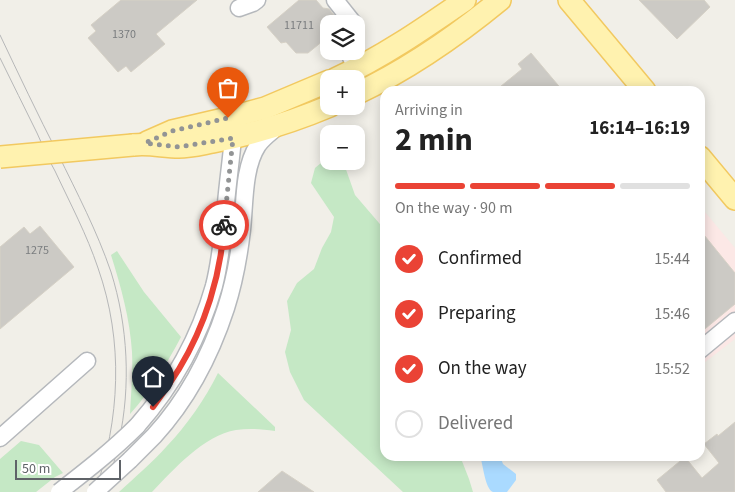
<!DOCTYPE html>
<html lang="en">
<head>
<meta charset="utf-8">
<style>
	body { margin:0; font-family:"Source Sans 3",sans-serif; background:#f2f2f2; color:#222; height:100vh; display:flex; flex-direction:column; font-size:19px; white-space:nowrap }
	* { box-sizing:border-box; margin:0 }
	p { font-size:16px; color:#767676 }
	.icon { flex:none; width:28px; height:28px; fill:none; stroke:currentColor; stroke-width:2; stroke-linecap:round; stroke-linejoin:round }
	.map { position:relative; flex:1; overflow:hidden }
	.side { position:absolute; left:380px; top:86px; width:325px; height:375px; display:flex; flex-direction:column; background:#fff; border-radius:15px; box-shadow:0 2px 12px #0003 }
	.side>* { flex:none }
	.controls { position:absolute; left:320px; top:15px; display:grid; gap:10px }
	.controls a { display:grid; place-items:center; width:45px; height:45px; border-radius:10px; background:#fff; box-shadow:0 2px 12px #0003; font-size:25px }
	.scale { position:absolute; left:15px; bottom:12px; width:106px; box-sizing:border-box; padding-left:5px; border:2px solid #5f6368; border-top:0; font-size:14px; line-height:18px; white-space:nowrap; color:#5f6368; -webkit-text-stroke:4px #fff; paint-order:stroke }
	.pin { position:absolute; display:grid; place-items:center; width:42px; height:42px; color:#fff; margin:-51px -21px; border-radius:50% 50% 50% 0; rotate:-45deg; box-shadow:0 0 5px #0007 }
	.pin .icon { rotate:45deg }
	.courier { position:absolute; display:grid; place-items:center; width:50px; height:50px; margin:-25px; border:4px solid #ea4335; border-radius:50%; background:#fff; color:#222; box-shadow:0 1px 6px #0007 }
	.headline em { font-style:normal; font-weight:700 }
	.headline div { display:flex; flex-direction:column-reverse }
	.headline { display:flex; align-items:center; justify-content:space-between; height:85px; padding:0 15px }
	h1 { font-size:32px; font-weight:700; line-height:38px }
	.bar { display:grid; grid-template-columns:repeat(4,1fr); gap:8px 5px; align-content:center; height:60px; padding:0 15px }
	.bar i { height:6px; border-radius:4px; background:#e0e0e0 }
	.bar .on { background:#ea4335 }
	.bar p { grid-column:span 4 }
	ol { padding:0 15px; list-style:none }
	li { display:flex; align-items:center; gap:15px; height:55px }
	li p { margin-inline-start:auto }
	li .icon { padding:5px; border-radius:50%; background:#ea4335; color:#fff; stroke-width:4 }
	li:last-child { color:#767676 }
	li i { width:28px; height:28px; border:2px solid #e0e0e0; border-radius:50% }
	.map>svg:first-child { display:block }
</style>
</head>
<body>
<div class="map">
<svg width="735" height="492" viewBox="0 0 735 492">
	<rect width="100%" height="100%" fill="#f1efe8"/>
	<path fill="#fce8e6" d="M700,206L735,248V339L700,366Z"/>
	<g fill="#c5e8c5">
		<path d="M328,157H329V161H343L355,195L385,230V456H460L469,479L473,492H403L304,400L290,372L285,352L291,330L287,301L297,283L314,269L322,248L331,232L334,217L311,183L315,168Z"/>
		<path d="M117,251L144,292L181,337C166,365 151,391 130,414C131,393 133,373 132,352C130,319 121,287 111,255Z"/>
		<path d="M218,373L275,427V431C261,429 249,428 236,430C204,435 173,470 152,492H119C135,477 152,463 167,446C187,425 205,399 218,373Z"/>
		<path d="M21,441L39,445L63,473L55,477L36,492H0V459Z"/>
	</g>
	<path fill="#aadaff" d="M480,456H500L503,464L516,474V480L507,492C503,492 497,492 493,492C485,489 483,464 480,456Z"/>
	<g fill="#cccac5" stroke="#d6d1c6">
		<path d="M121,0H197L156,34L165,44L131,72L126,66L118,72L88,38L96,31L91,25Z"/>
		<path d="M299,0H316L323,8L329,9L341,24H329V36L308,53H296L286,42L281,43L267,27Z"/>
		<path d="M639,0H704L710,7L677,39Z"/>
		<path d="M531,53L563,91H495L522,69L518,64Z"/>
		<path d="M40,226L74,267L0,329V247L24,227L30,234Z"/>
		<path d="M700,230L735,273V304L700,333Z"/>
		<path d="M735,422V492H666L657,480L685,457L702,478L719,463L704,444L717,434L718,436Z"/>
		<path d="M282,471L314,492H258Z"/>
	</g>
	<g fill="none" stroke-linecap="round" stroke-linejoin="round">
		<g stroke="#b5b8bc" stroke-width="19">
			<g id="minor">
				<path d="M335,0L354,24"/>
				<path d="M239,8L253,3L257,0"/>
				<path d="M348,51L356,68"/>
				<path d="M700,350L735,321"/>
				<path d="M137,426C173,385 199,339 214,286C221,259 223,231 226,203C228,181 231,160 233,138L238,130"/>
				<path d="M0,438L87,361"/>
				<path d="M130,460C138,452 146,444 154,436C187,400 211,354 226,308C234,283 239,256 242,230C245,203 243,168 258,145C263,138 270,133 277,127"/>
			</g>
		</g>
		<g stroke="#f2c960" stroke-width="24">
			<g id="major">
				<path d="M569,0L645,91"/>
				<path d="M335,79C381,58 423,29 465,0"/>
				<path d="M356,94C409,69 455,37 500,0"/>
				<path d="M147,142L172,131L228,118L265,108L329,81"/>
				<path d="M133,145C150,143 163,147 179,147C190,147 202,144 213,142C253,134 292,122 330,106"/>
				<path d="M700,157L735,199"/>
			</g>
		</g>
		<use href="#minor" stroke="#fff" stroke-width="16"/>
		<use href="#major" stroke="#fff2af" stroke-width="21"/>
		<g stroke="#b6b7b8" stroke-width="1">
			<path d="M0,35C19,75 38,115 58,154C77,193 97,231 111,272C128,326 131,386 119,441C116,458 110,475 105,492"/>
			<path d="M0,58C12,83 25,108 37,133C43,146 48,159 55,171C70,203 87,235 98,268C124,342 120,419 95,492"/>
		</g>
		<g stroke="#b5b8bc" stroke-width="19" stroke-linecap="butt">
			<g id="minor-bridge">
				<path d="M59,492C86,471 113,450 137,426"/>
				<path d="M95,492L130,460"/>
			</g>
		</g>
		<g stroke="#f2c960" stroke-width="24" stroke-linecap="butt">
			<path id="major-bridge" d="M0,157L133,145"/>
		</g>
		<use href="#minor-bridge" stroke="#fff" stroke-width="16"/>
		<use href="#major-bridge" stroke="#fff2af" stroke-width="21"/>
	</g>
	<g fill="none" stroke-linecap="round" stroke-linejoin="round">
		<path stroke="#929495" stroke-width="5" stroke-dasharray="0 9" d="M224,225L233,138L179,147L145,143L172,131L228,118"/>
		<path stroke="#ea4335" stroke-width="6" d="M153,407C162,395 171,382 179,369C205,326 221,275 224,225"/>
	</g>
	<g text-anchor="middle" stroke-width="4.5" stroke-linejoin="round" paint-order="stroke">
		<g font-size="12" fill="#7a7d7f">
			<text x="299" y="29">11711</text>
			<text x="124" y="38">1370</text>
			<text x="37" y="254">1275</text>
		</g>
	</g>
</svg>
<div class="controls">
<a><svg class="icon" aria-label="layers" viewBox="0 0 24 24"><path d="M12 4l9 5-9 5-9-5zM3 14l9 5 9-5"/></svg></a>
<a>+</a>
<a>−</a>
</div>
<div class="scale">50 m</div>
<div class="pin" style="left:228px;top:118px;background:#ea580c"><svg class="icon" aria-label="bag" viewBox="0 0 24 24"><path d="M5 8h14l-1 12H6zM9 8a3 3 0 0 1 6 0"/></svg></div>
<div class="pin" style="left:153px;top:407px;background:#1f2937"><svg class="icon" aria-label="home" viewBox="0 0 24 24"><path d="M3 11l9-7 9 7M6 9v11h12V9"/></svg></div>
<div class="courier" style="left:224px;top:225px"><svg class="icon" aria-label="bike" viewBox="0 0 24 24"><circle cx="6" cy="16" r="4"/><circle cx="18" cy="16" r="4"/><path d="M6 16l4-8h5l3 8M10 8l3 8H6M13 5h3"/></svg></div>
<section class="side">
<div class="headline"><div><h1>2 min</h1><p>Arriving in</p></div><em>16:14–16:19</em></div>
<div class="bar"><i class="on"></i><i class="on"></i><i class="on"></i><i></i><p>On the way · 90 m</p></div>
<ol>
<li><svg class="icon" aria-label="check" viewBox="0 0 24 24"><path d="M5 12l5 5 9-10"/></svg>Confirmed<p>15:44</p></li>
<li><svg class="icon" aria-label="check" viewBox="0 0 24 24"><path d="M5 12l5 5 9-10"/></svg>Preparing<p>15:46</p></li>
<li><svg class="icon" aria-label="check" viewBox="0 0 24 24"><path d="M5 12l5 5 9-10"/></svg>On the way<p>15:52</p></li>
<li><i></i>Delivered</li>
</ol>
</section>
</div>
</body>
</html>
